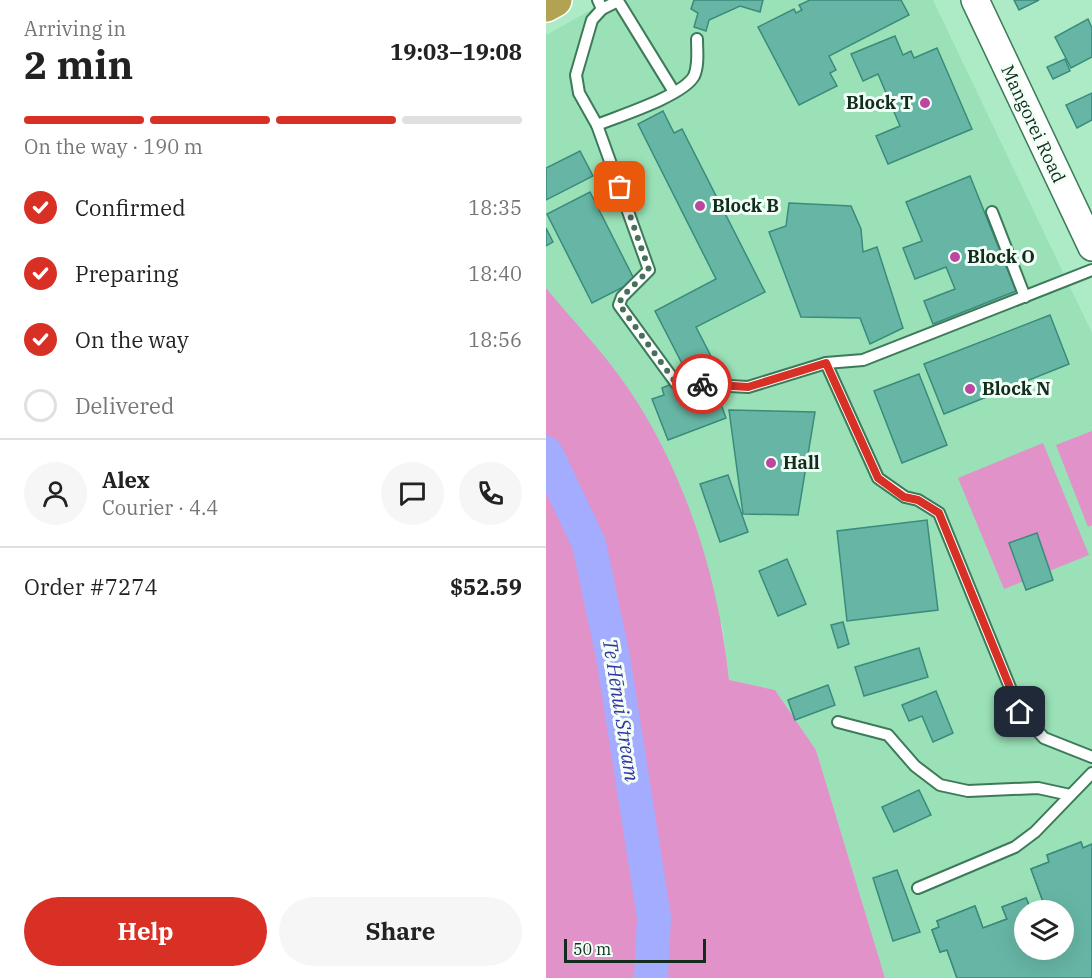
<!DOCTYPE html>
<html lang="en">
<head>
<meta charset="utf-8">
<style>
	body { margin:0; font-family:"IBM Plex Serif",serif; background:#f6f6f6; color:#222; height:100vh; display:flex; flex-direction:column; font-size:22px; white-space:nowrap }
	* { box-sizing:border-box; margin:0 }
	p { font-size:20px; color:#767676 }
	.icon { flex:none; width:33px; height:33px; fill:none; stroke:currentColor; stroke-width:2; stroke-linecap:round; stroke-linejoin:round }
	.map { position:relative; flex:1; overflow:hidden }
	.drawer { display:flex; flex-direction:column; background:#fff; width:546px }
	.drawer>* { flex:none }
	.controls { position:absolute; left:468px; top:900px; display:grid; gap:12px }
	.controls a { display:grid; place-items:center; width:60px; height:60px; border-radius:50%; background:#fff; box-shadow:0 6px 24px #0002; font-size:30px }
	.scale { position:absolute; left:18px; bottom:15px; width:142px; box-sizing:border-box; padding-left:6px; border:3px solid #122c1e; border-top:0; font-size:16px; line-height:21px; white-space:nowrap; color:#122c1e; -webkit-text-stroke:4px #f2fff7; paint-order:stroke }
	.pin { position:absolute; display:grid; place-items:center; width:51px; height:51px; color:#fff; margin:-26px; border-radius:12px; box-shadow:0 3px 9px #0006 }
	.courier { position:absolute; display:grid; place-items:center; width:60px; height:60px; margin:-30px; border:4px solid #d93025; border-radius:50%; background:#fff; color:#222; box-shadow:0 2px 8px #0007 }
	.headline em { font-style:normal; font-weight:800 }
	.headline div { display:flex; flex-direction:column-reverse }
	.headline { display:flex; align-items:center; justify-content:space-between; height:102px; padding:0 24px }
	h1 { font-size:39px; font-weight:800; line-height:45px }
	.bar { display:grid; grid-template-columns:repeat(4,1fr); gap:9px 6px; align-content:center; height:72px; padding:0 24px }
	.bar i { height:8px; border-radius:4px; background:#e0e0e0 }
	.bar .current { background:#d93025 }
	.bar p { grid-column:span 4 }
	.line { display:flex; align-items:center; gap:15px; padding:0 24px; border-top:2px solid #e0e0e0 }
	.line div { flex:1 }
	.round { display:grid; place-items:center; flex:none; width:63px; height:63px; border-radius:32px; background:#f6f6f6 }
	ol { padding:0 24px; list-style:none }
	li { display:flex; align-items:center; gap:18px; height:66px }
	li p { margin-inline-start:auto }
	li .icon { padding:6px; border-radius:50%; background:#d93025; color:#fff; stroke-width:4 }
	li:last-child { color:#767676 }
	li i { width:33px; height:33px; border:3px solid #e0e0e0; border-radius:50% }
	.button { display:flex; gap:12px; margin-top:auto; padding:12px 24px }
	.button a { flex:1; height:69px; border-radius:36px; background:#d93025; color:#fff; font-size:24px; font-weight:800; line-height:69px; text-align:center }
	.button a+a { background:#f6f6f6; color:#222 }
	main { display:flex; flex:1; min-height:0 }
	.map>svg:first-child { display:block }
</style>
</head>
<body>
<main>
<section class="drawer">
<div class="headline"><div><h1>2 min</h1><p>Arriving in</p></div><em>19:03–19:08</em></div>
<div class="bar"><i class="current"></i><i class="current"></i><i class="current"></i><i></i><p>On the way · 190 m</p></div>
<ol>
<li><svg class="icon" aria-label="check" viewBox="0 0 24 24"><path d="M5 12l5 5 9-10"/></svg>Confirmed<p>18:35</p></li>
<li><svg class="icon" aria-label="check" viewBox="0 0 24 24"><path d="M5 12l5 5 9-10"/></svg>Preparing<p>18:40</p></li>
<li><svg class="icon" aria-label="check" viewBox="0 0 24 24"><path d="M5 12l5 5 9-10"/></svg>On the way<p>18:56</p></li>
<li><i></i>Delivered</li>
</ol>
<div class="line" style="height:108px"><a class="round"><svg class="icon" aria-label="person" viewBox="0 0 24 24"><circle cx="12" cy="8" r="4"/><path d="M4 21q1-7 8-7t8 7"/></svg></a><div><b>Alex</b><p>Courier · 4.4</p></div><a class="round"><svg class="icon" aria-label="chat" viewBox="0 0 24 24"><path d="M4 5h16v11H9l-5 4z"/></svg></a><a class="round"><svg class="icon" aria-label="phone" viewBox="0 0 24 24"><path d="M5 4h4l2 5-3 2q2 4 5 5l2-3 5 2v4C11 20 4 13 5 4z"/></svg></a></div>
<div class="line" style="height:78px"><div>Order #7274</div><b>$52.59</b></div>
<div class="button"><a>Help</a><a>Share</a></div>
</section>
<div class="map">
<svg width="546" height="978" viewBox="0 0 546 978">
	<rect width="100%" height="100%" fill="#acebc6"/>
	<path fill="#9ae1b8" fill-rule="evenodd" d="M63,0H387L546,333V978H339L270,750L229,690L183,680L177,628L84,391L0,288V35ZM478,910H518V950H478Z"/>
	<g fill="#e092c9">
		<path d="M0,288C28,322 60,355 84,391C140,475 173,580 183,680L229,690L270,750L339,978H0Z"/>
		<path d="M546,431V525L542,527L510,445Z"/>
		<path d="M497,443L543,555L458,589L412,478Z"/>
	</g>
	<g fill="none" stroke-linecap="round" stroke-linejoin="round">
		<path stroke="#a3acfe" stroke-width="34" d="M0,453L43,544L67,657L108,917L105,978"/>
	</g>
	<g fill="#67b6a5" stroke="#3a8b7b" stroke-width="1.5" fill-rule="evenodd">
		<path d="M148,0H217L214,12L194,6L163,20L160,31L148,27L152,13L145,9Z"/>
		<path d="M264,0H355L363,15L283,56L290,70L284,73L291,86L253,105L212,27L248,9L250,13L256,10L253,5Z"/>
		<path d="M468,0H493L473,10Z"/>
		<path d="M542,19L546,28V57L525,68L509,37Z"/>
		<path d="M349,36L357,55L365,51L368,58L391,48L426,129L342,164L330,136L354,126L332,74L317,81L305,54Z"/>
		<path d="M519,59L524,71L507,79L501,67Z"/>
		<path d="M546,93V120L531,128L520,105Z"/>
		<path d="M117,111L128,133L136,129L219,292L150,327L169,364L143,377L109,311L170,279L92,124Z"/>
		<path d="M34,151L47,176L0,200V168Z"/>
		<path d="M424,176L470,291L387,324L378,301L409,289L400,267L369,279L357,248L376,241L360,202Z"/>
		<path d="M44,192L89,281L46,303L1,214Z"/>
		<path d="M243,203L305,206L315,229L317,252L331,247L357,328L324,344L314,318L255,317L223,232L240,226Z"/>
		<path d="M0,228L7,242L0,246Z"/>
		<path d="M504,315L523,364L398,414L378,364Z"/>
		<path d="M373,374L401,445L356,463L328,391Z"/>
		<path d="M128,383L135,400L169,388L180,418L122,440L106,399L118,395L116,388Z"/>
		<path d="M183,410L269,412L252,515L197,514Z"/>
		<path d="M182,475L202,532L174,542L154,484Z"/>
		<path d="M381,520L392,610L301,621L291,531Z"/>
		<path d="M491,533L507,580L480,590L463,543Z"/>
		<path d="M241,559L260,604L232,616L213,571Z"/>
		<path d="M297,622L303,644L292,648L285,625Z"/>
		<path d="M373,648L382,677L318,696L309,667Z"/>
		<path d="M282,685L289,705L249,720L242,700Z"/>
		<path d="M390,691L407,733L387,742L376,716L363,721L356,705Z"/>
		<path d="M373,790L385,815L348,832L336,807Z"/>
		<path d="M535,842L537,848L546,844V863L504,879L512,899L540,889L546,905V978H542L544,977L537,957L506,969L501,957L489,962L495,978H468L466,973L452,978H411L401,950L394,952L386,930L393,927L391,921L429,906L437,928L461,919L456,907L480,898L485,910H478V950H518V934L527,931L517,905L502,910H492L499,907L485,869L503,862L501,855ZM462,934L467,947L435,959L430,946Z"/>
		<path d="M535,842L537,848L546,844V978H411L401,950L394,952L386,930L393,927L391,921L429,906L437,928L461,919L456,907L480,898L485,910H478V950H518V910H492L499,907L485,869L503,862L501,855Z"/>
		<path d="M351,870L374,932L347,941L327,878Z"/>
	</g>
	<g fill="none" stroke-linecap="round" stroke-linejoin="round">
		<g stroke="#3d7a59" stroke-width="14">
			<g id="service">
				<path d="M52,0L56,9L46,20L30,75L33,93L51,125L103,270L76,297L73,305L130,383L202,387L280,363L332,478L359,497L372,500L393,513L474,712L498,738L546,757"/>
				<path d="M56,9L72,1L128,92"/>
				<path d="M51,125C73,116 137,96 148,76C153,65 151,51 151,39"/>
				<path d="M446,212L479,297"/>
				<path d="M280,363L317,360L546,270"/>
				<path d="M292,722L342,735L369,766L394,785L422,791L492,788L524,795"/>
				<path d="M372,888L469,847L489,832L546,773"/>
			</g>
		</g>
		<g stroke="#3d7a59" stroke-width="30">
			<path id="secondary" d="M429,0L546,247"/>
		</g>
		<g stroke="#fff" stroke-width="36">
			<path id="trunk" d="M0,5L9,0"/>
		</g>
		<use href="#service" stroke="#fff" stroke-width="10"/>
		<use href="#secondary" stroke="#fff" stroke-width="27"/>
		<use href="#trunk" stroke="#b2a352" stroke-width="33"/>
	</g>
	<g fill="none" stroke-linecap="round" stroke-linejoin="round">
		<path stroke="#486f59" stroke-width="6" stroke-dasharray="0 10.8" d="M74,187L103,270L76,297L73,304L130,383L156,384"/>
		<path stroke="#d93025" stroke-width="8" d="M156,384L202,387L280,363L332,478L358,497L372,500L393,513L474,712"/>
	</g>
	<g fill="#bc47a0" stroke="#f2fff7" stroke-width="2">
		<circle cx="379" cy="103" r="6"/>
		<circle cx="154" cy="206" r="6"/>
		<circle cx="409" cy="257" r="6"/>
		<circle cx="424" cy="389" r="6"/>
		<circle cx="225" cy="463" r="6"/>
	</g>
	<g text-anchor="middle" stroke-width="6" stroke-linejoin="round" paint-order="stroke">
		<g font-size="18" font-weight="bold" fill="#122c1e" stroke="#f2fff7" text-anchor="start">
			<text x="367" y="109" text-anchor="end">Block T</text>
			<text x="166" y="212">Block B</text>
			<text x="421" y="263">Block O</text>
			<text x="436" y="395">Block N</text>
			<text x="237" y="469">Hall</text>
		</g>
		<g font-size="18" fill="#122c1e" stroke="#f2fff7">
			<text transform="translate(487 124) rotate(65)" y="6">Mangorei Road</text>
		</g>
		<g font-size="20" font-style="italic" fill="#3a31a3" stroke="#f2fff7">
			<text transform="translate(75 710) rotate(81)" y="7">Te Hēnui Stream</text>
		</g>
	</g>
</svg>
<div class="controls">
<a><svg class="icon" aria-label="layers" viewBox="0 0 24 24"><path d="M12 4l9 5-9 5-9-5zM3 14l9 5 9-5"/></svg></a>
</div>
<div class="scale">50 m</div>
<div class="pin" style="left:74px;top:187px;background:#ea580c"><svg class="icon" aria-label="bag" viewBox="0 0 24 24"><path d="M5 8h14l-1 12H6zM9 8a3 3 0 0 1 6 0"/></svg></div>
<div class="pin" style="left:474px;top:712px;background:#1f2937"><svg class="icon" aria-label="home" viewBox="0 0 24 24"><path d="M3 11l9-7 9 7M6 9v11h12V9"/></svg></div>
<div class="courier" style="left:156px;top:384px"><svg class="icon" aria-label="bike" viewBox="0 0 24 24"><circle cx="6" cy="16" r="4"/><circle cx="18" cy="16" r="4"/><path d="M6 16l4-8h5l3 8M10 8l3 8H6M13 5h3"/></svg></div>
</div>
</main>
</body>
</html>
